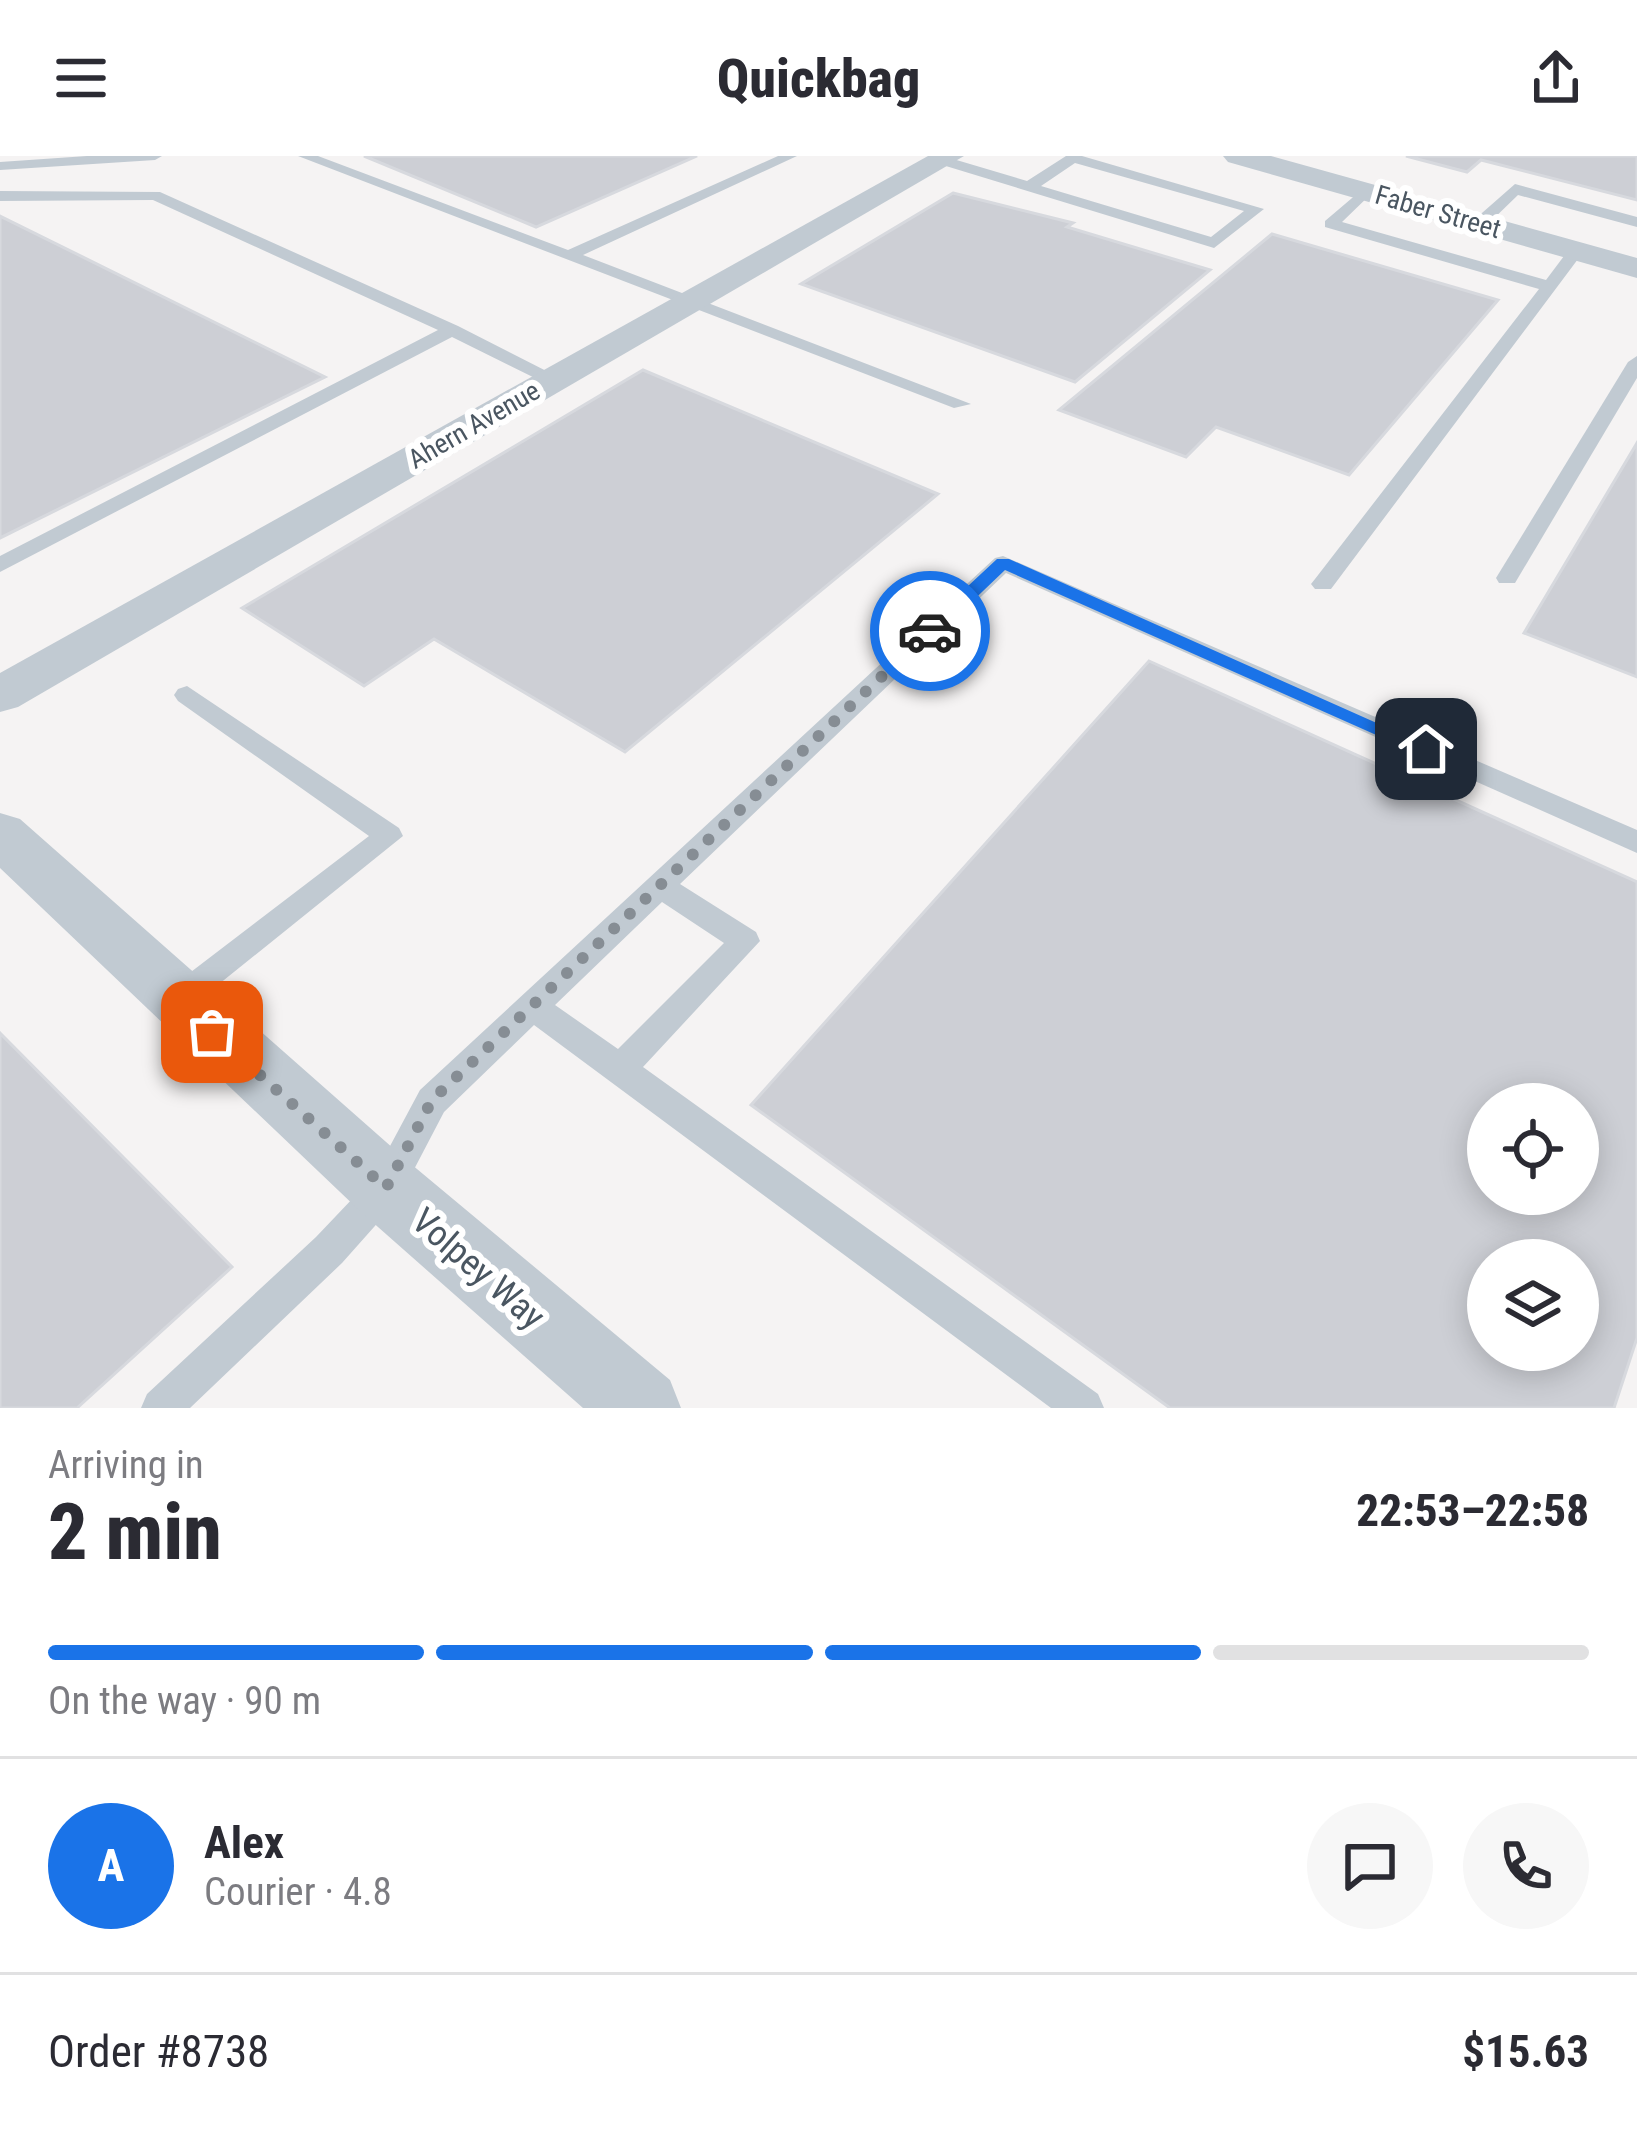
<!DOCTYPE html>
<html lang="en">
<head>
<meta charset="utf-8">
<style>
	body { margin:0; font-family:"Roboto Condensed",sans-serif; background:#f7f7f7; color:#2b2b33; height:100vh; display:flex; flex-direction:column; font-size:45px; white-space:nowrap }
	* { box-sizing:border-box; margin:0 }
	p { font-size:39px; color:#7c7c81 }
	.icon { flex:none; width:66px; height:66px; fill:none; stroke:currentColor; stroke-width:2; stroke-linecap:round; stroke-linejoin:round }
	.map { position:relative; height:1252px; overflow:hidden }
	.panel { display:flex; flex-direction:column; background:#fff; flex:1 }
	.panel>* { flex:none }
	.tools { position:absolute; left:1467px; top:927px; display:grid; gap:24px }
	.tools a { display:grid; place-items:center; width:132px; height:132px; border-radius:50%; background:#fff; box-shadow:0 6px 30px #0003; font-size:60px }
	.pin { position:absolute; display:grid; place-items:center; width:102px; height:102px; color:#fff; margin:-51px; border-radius:24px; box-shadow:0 6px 18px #0006 }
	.courier { position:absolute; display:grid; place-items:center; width:120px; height:120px; margin:-60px; border:9px solid #1a73e8; border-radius:50%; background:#fff; color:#222; box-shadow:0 3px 15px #0007 }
	.head em { font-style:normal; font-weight:800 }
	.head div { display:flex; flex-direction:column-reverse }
	.head { display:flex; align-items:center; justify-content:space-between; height:204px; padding:0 48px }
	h1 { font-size:78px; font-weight:800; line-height:90px }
	.bar { display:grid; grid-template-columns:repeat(4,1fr); gap:18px 12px; align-content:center; height:144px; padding:0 48px }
	.bar i { height:15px; border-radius:9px; background:#e1e1e2 }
	.bar .on { background:#1a73e8 }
	.bar p { grid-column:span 4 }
	.line { display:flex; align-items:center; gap:30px; padding:0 48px; border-top:3px solid #e1e1e2 }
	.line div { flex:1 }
	.round { display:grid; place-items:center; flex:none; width:126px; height:126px; border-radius:63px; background:#f7f7f7 }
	header { display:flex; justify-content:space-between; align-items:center; height:156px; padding:0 48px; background:#fff; font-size:54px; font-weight:800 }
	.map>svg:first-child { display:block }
</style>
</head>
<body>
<header><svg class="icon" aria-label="menu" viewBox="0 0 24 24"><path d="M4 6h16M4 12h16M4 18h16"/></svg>Quickbag<svg class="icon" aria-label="share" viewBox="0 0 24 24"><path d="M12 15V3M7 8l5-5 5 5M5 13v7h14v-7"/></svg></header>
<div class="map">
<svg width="1637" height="1252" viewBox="0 0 1637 1252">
	<rect width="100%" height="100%" fill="#f5f3f3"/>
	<g fill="#cdcfd5" stroke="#d7d9de" stroke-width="3" fill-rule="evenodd">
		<path d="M364,0H697L536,71Z"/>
		<path d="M1406,0H1637V44L1481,4L1467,16Z"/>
		<path d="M953,37L1073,67L1067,71L1210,114L1075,226L801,128Z"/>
		<path d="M0,60L325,221L0,382Z"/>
		<path d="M1272,78L1498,144L1349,319L1216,271L1186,301L1059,254Z"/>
		<path d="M643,214L938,338L625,596L434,483L364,530L242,452Z"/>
		<path d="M1637,287V521L1524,477Z"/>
		<path d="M1149,505L1637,726V1182L1614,1252H1170L751,949ZM1488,948H1578V1038H1488ZM1488,1104H1578V1194H1488Z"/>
		<path d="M0,877L232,1111L77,1252H0Z"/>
	</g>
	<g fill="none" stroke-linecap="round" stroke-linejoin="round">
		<g fill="#c1cad2" fill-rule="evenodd">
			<path d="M87,0H162L155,4L0,14V6Z"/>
			<path d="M298,0H318L568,94L778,0H797L583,99L971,248L954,252Z"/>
			<path d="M943,0L1027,25L1066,0H1082L1264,53L1214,92L936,7V1ZM1075,7L1244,55L1211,81L1041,30Z"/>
			<path d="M1515,28L1637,61V71L1518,39L1486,70H1474V64Z"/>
			<path d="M1365,31L1373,36L1342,66L1546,124L1570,92L1584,95L1331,433H1315L1311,428L1315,423L1539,133L1325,71V65Z"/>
			<path d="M0,35L160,36L458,170L564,224L547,228L452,181L0,416V400L438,174L153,44L0,45Z"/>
			<path d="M1637,200V222L1518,422L1515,427H1499L1496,422L1628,206Z"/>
			<path d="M1003,400L1637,674V697L1006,417L680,728L756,776L760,785L643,911L1098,1238L1104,1252H1051L534,869L444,956L398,1044L342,1107L190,1252H141L147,1238L316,1081L374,1020L420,934L995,402ZM662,746L724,787L618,893L555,849Z"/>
			<path d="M187,530L399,672L403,680L188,853L177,857L166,853L161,844L166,835L369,680L178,545L174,539L178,533Z"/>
		</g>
		<g fill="#c1cad2" fill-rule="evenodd">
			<path d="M928,0H964L18,551L0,556V517Z"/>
			<path d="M1223,0H1271L1637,102V122L1228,6Z"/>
			<path d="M0,657L20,663L411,1008L670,1224L681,1252H583L361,1056L0,712Z"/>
		</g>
	</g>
	<path fill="#1a73e8" d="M997,403H1009L1435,593L1426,600L1419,598L1005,414L937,479H924V471Z"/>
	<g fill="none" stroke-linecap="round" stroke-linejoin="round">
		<path stroke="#868d94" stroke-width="12" stroke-dasharray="0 21.6" d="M212,876L386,1032L432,944L930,475"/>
	</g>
	<g text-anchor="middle" stroke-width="12" stroke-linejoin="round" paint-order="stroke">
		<g font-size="27" fill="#4a5661" stroke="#fff">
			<text transform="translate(1438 56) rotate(16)" y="9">Faber Street</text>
			<text transform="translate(474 269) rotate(-30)" y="9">Ahern Avenue</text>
		</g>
		<g font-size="36" fill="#4a5661" stroke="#fff">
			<text transform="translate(479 1112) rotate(41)" y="13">Volpey Way</text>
		</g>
	</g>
</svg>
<div class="tools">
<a><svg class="icon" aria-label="locate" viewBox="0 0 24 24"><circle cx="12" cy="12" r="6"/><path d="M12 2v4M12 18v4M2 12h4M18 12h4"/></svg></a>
<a><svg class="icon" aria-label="layers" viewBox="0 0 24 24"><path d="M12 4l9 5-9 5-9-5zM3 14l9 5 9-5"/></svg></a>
</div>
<div class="pin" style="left:212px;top:876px;background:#ea580c"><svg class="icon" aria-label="bag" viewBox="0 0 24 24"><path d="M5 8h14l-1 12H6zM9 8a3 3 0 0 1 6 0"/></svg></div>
<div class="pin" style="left:1426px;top:593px;background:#1f2937"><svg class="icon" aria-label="home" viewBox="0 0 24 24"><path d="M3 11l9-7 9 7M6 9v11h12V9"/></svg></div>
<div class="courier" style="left:930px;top:475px"><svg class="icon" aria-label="car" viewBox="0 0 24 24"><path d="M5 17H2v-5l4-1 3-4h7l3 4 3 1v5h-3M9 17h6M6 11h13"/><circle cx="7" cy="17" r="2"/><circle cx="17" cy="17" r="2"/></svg></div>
</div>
<section class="panel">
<div class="head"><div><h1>2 min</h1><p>Arriving in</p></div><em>22:53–22:58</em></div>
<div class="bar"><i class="on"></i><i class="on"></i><i class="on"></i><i></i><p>On the way · 90 m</p></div>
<div class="line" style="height:216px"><b class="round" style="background:#1a73e8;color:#fff">A</b><div><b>Alex</b><p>Courier · 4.8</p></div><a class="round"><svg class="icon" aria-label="chat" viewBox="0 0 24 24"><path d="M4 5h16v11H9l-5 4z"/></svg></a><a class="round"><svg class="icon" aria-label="phone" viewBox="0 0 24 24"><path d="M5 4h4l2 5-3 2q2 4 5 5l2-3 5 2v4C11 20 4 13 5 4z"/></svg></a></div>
<div class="line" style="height:156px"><div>Order #8738</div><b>$15.63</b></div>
</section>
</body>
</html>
